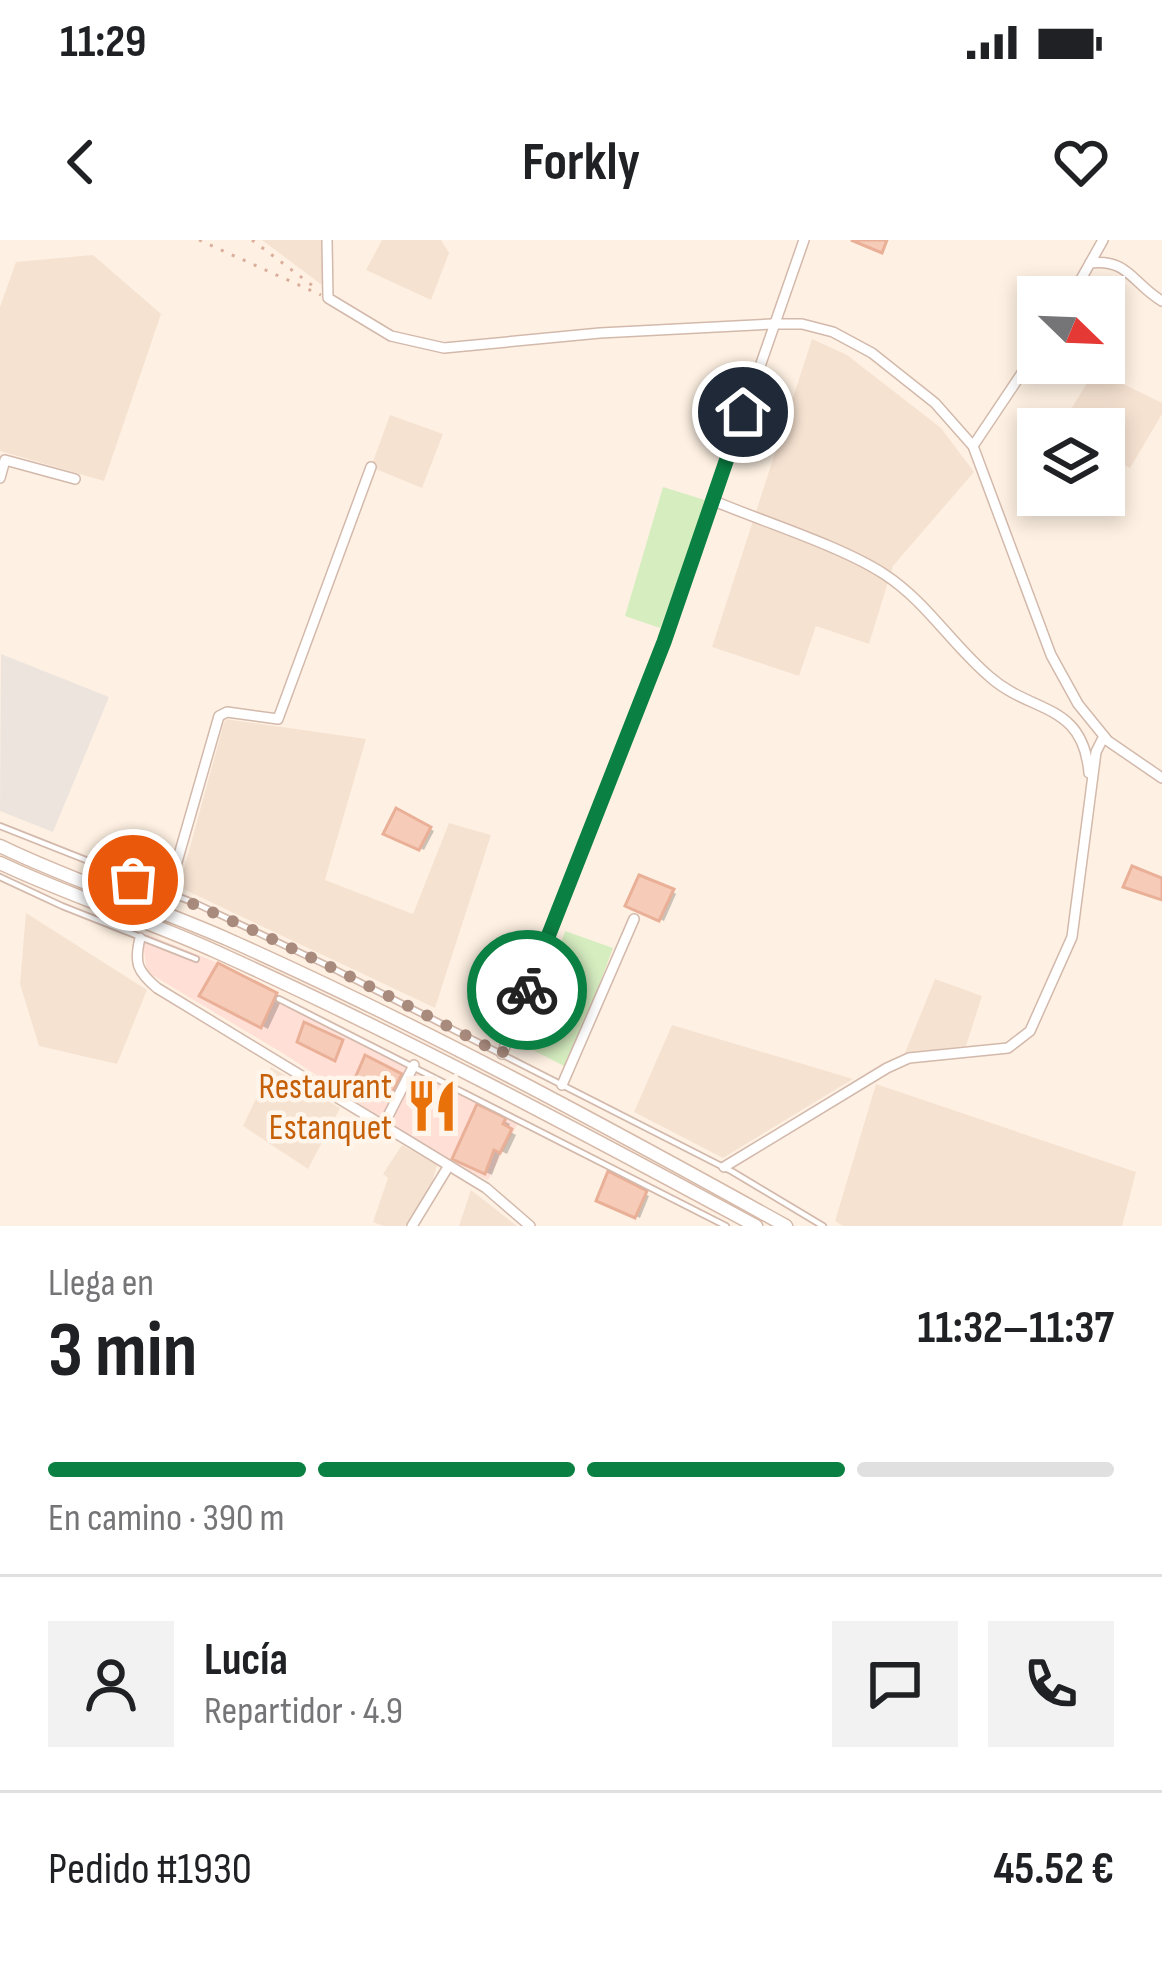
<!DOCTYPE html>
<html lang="es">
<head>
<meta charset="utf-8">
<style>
	body { margin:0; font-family:"Sofia Sans Condensed",sans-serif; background:#f2f2f2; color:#202124; height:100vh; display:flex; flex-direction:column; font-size:45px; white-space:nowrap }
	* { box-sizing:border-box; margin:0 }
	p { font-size:39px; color:#757577 }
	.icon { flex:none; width:66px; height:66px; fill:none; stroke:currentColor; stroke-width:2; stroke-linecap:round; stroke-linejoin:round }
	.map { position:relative; height:986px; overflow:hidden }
	.panel { display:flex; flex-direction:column; background:#fff; flex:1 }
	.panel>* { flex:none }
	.needle { width:78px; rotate:113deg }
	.tools { position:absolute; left:1017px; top:36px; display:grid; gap:24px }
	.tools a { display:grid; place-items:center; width:108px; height:108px; border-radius:0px; background:#fff; box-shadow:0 6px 18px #0003; font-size:60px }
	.pin { position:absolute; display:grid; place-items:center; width:102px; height:102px; color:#fff; margin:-51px; border:6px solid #fff; border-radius:50%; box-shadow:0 3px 12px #0007 }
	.courier { position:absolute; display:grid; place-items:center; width:120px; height:120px; margin:-60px; border:9px solid #0b8043; border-radius:50%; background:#fff; color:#222; box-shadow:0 3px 15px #0007 }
	.overview em { font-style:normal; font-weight:700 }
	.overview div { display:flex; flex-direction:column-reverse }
	.overview { display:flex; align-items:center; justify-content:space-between; height:204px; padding:0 48px }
	h1 { font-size:78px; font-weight:700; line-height:90px }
	.bar { display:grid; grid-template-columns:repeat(4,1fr); gap:18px 12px; align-content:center; height:144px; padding:0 48px }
	.bar i { height:15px; border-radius:9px; background:#e0e0e0 }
	.bar .current { background:#0b8043 }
	.bar p { grid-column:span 4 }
	.line { display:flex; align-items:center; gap:30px; padding:0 48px; border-top:3px solid #e0e0e0 }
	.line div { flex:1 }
	.round { display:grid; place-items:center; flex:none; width:126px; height:126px; border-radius:0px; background:#f2f2f2 }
	.status { display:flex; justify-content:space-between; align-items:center; height:84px; padding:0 60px; background:#fff; direction:ltr }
	.status svg { height:33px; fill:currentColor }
	header { display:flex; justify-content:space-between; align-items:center; height:156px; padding:0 48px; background:#fff; font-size:54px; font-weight:700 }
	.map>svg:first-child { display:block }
</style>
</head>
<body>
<div class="status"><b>11:29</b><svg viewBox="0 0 49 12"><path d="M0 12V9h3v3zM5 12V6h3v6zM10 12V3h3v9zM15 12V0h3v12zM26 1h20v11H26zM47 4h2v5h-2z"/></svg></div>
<header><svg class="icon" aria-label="back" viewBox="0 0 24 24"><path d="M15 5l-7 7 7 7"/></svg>Forkly<svg class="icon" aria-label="heart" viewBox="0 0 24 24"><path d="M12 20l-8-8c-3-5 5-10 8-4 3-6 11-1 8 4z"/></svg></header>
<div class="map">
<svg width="1162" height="986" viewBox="0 0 1162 986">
	<rect width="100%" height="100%" fill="#fef1e3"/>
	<g fill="#f6e2d1">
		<path d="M262,0H324L322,45Z"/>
		<path d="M382,0H441L449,13L431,60L366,30Z"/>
		<path d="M93,15L161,74L104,241L0,211V67L16,22Z"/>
		<path d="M812,99L847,115L941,188L974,232L893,326L869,404L816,386L799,436L712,407Z"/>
		<path d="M1095,130L1162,163V174L1130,228L1104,215V189H1059Z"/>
		<path d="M390,175L443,194L422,248L371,227Z"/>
		<path d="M225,479L366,499L325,640L413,674L449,583L491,595L435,768L179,647Z"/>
		<path d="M26,673L147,750L117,824L39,806L20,744Z"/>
		<path d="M935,739L982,756L966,806L905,813Z"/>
		<path d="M672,785L853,839L723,918L634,872Z"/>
		<path d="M271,827L340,868L308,929L243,886Z"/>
		<path d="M876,844L1136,932L1122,986H843L835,981Z"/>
		<path d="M402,905L437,925L432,943L405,986H383L373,982L388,938L383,934Z"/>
		<path d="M471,950L517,986H459Z"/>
	</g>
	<path fill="#ffdfd6" d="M147,694L218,723L277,753L276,761L519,881L488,940L447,921L284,814L147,732L143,704Z"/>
	<path fill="#ede4de" d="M1,414L109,457L53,592L0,571Z"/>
	<g fill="#d6edc0">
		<path d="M663,247L708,261L660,388L625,376Z"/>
		<path d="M565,691L613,708L568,828L527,807Z"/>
	</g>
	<g fill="#0003">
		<path d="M398,572L434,591L424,610L387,593Z"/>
		<path d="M672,651L676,654L664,681L629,665Z"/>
		<path d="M219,727L282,759L268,789L203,755Z"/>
		<path d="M478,868L510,884L507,890L516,895L507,914L501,911L492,935L455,918Z"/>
		<path d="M609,936L649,956L640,978L599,960Z"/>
	</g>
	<g fill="#f6cbb8" stroke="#eab097" stroke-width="3">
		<path d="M851,0H887L882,13Z"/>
		<path d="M396,568L431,587L419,610L383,594Z"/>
		<path d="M1132,626L1162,638V660L1123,647Z"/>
		<path d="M639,635L674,649L659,681L625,666Z"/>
		<path d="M218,723L277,753L261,788L199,756Z"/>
		<path d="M304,782L343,800L335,821L297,802Z"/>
		<path d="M365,815L402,834L388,861L353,843Z"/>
		<path d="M477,864L506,878L503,884L512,889L500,913L494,910L485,934L452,919Z"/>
		<path d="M608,931L647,951L635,978L596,961Z"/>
	</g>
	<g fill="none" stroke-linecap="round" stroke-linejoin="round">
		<g stroke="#d3b9ab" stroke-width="8">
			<g id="lane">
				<path d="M0,586L197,664L324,724L733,932L823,986"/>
				<path d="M0,637L62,666L196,719"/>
				<path d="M279,759L726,986"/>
			</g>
		</g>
		<g stroke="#d3b9ab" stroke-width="12">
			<g id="street">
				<path d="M327,0L328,58L391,96L444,108L600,93L772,84H802L833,92L872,113L935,163L973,206L1051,415L1078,464L1108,501L1162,538"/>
				<path d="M1090,23C1128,18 1133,44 1162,61"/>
				<path d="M1071,57L1103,0"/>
				<path d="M973,206L1038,109"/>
				<path d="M0,238L5,220L75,239"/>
				<path d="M714,261C764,282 841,306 884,334C926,361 952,405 990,437C1032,474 1083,462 1089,533"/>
				<path d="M168,653L219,476L227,472L278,479L371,227"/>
				<path d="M140,698C134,723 137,731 157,748L486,948L530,986"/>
				<path d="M502,814L664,402L804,0"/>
				<path d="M562,845L634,679"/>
				<path d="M383,886L414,825"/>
				<path d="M724,927L887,828L909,818L1008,808L1030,791L1072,697L1096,512L1104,496"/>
				<path d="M412,986L448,927"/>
			</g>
		</g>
		<g stroke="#d6b9a8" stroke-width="15">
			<g id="secondary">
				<path d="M0,606C74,642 152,666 227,699C418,784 604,885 786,986"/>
				<path d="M0,623C72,657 147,680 219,713C402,796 580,891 756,986"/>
			</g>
		</g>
		<g stroke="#dbae9b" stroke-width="3" stroke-dasharray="3 9" stroke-linecap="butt">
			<path d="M199,0L321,55"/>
			<path d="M252,0L317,49"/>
		</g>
		<use href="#lane" stroke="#fff" stroke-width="4.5"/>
		<use href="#street" stroke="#fff" stroke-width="9"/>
		<use href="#secondary" stroke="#fff" stroke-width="12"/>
	</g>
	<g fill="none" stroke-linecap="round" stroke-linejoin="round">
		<path stroke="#a88b7d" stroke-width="12" stroke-dasharray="0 21.6" d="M133,640C260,688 381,752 502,814L527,750"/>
		<path stroke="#0b8043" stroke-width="15" d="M527,750L664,402L743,172"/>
	</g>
	<defs>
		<g id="restaurant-bare" transform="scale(4.14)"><path d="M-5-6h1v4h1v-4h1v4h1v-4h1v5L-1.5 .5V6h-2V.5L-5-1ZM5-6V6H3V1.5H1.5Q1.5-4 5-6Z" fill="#e8710a" stroke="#fff5eb" stroke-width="2.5" paint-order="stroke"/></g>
	</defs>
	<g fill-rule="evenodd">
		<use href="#restaurant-bare" x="432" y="866"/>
	</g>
	<g text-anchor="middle" stroke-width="9" stroke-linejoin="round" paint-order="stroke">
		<g font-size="36" fill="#c56008" stroke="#fff5eb" text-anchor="end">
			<text x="392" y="858">Restaurant<tspan x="392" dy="41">Estanquet</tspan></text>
		</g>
	</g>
</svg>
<div class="tools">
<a><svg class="needle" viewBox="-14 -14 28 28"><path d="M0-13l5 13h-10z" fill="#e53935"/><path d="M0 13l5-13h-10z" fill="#757577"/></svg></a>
<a><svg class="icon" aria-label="layers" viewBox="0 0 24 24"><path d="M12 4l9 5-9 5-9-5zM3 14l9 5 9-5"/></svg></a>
</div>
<div class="pin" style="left:133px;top:640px;background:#ea580c"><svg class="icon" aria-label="bag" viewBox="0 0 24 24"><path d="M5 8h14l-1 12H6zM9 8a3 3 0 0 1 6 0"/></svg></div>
<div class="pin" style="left:743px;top:172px;background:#1f2937"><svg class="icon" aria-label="home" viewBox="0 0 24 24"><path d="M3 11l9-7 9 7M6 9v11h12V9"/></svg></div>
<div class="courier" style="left:527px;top:750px"><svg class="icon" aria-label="bike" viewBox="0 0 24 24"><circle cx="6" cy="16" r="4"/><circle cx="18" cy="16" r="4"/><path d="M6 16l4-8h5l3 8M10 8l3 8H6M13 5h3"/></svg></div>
</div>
<section class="panel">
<div class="overview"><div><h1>3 min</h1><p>Llega en</p></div><em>11:32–11:37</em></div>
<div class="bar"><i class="current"></i><i class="current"></i><i class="current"></i><i></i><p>En camino · 390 m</p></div>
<div class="line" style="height:216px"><a class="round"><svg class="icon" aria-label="person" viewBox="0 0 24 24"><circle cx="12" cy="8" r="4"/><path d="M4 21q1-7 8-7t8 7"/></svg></a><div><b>Lucía</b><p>Repartidor · 4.9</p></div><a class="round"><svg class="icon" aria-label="chat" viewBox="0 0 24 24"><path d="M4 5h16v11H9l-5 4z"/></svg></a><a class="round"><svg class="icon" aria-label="phone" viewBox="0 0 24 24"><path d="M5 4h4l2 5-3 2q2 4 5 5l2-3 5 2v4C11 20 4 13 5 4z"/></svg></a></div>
<div class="line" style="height:156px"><div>Pedido #1930</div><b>45.52 €</b></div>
</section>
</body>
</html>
